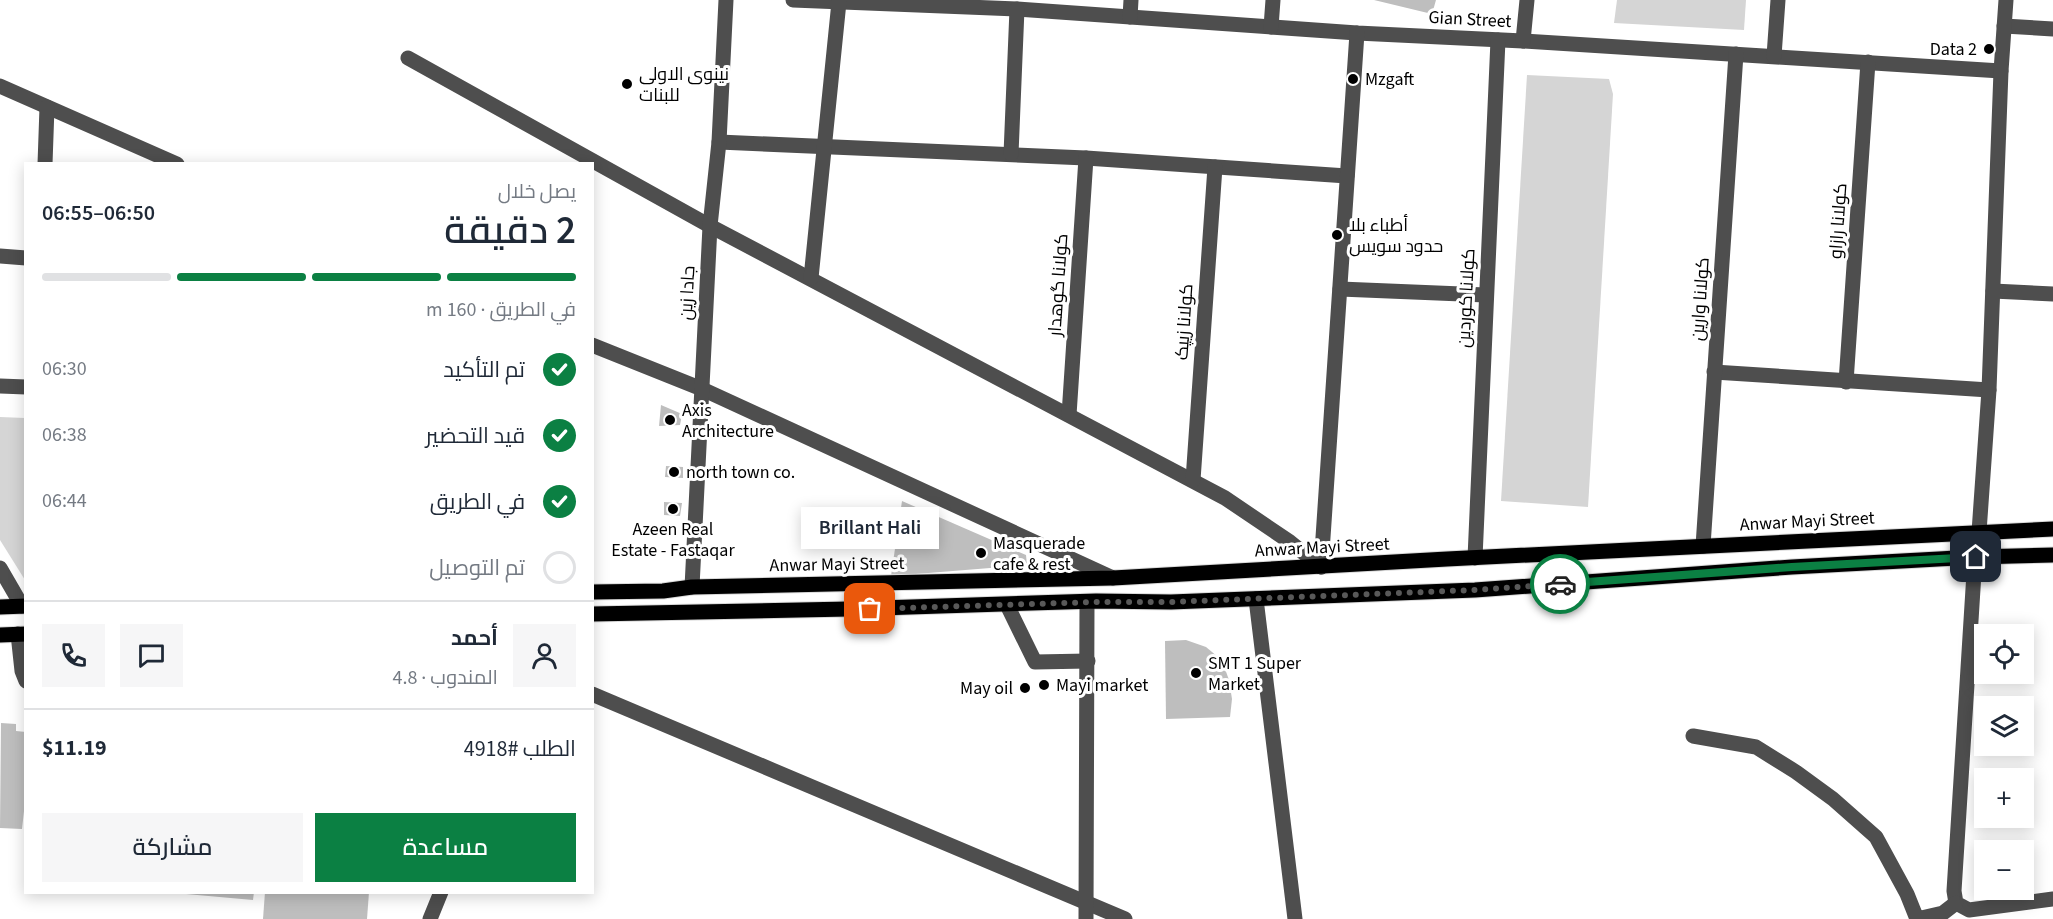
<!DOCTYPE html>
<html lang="ar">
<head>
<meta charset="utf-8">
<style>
	body { margin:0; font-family:"Source Sans 3",Cairo,sans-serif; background:#f6f6f7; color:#1f2937; direction:rtl; height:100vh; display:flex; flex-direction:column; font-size:22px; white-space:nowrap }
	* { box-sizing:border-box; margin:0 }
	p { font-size:20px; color:#747a83 }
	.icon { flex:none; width:33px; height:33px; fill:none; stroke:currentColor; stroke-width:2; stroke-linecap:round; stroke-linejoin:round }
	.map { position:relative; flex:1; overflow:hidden; direction:ltr }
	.details { position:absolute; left:24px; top:162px; width:570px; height:732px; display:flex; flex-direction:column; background:#fff; border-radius:0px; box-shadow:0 3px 15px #0003; direction:rtl }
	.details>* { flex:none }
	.tools { position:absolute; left:1974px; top:624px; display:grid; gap:12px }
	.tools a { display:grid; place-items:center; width:60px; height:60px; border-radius:0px; background:#fff; box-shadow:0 3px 15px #0003; font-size:30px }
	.pin { position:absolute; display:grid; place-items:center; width:51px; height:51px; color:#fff; margin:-26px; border-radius:12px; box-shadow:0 3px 9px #0006 }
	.courier { position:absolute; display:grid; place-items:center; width:60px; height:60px; margin:-30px; border:4px solid #0b8043; border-radius:50%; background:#fff; color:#222; box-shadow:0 2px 8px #0007 }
	.bubble { position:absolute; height:42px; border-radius:0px; background:#fff; box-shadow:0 3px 15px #0003; font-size:20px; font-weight:600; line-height:42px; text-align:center; direction:rtl }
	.headline em { font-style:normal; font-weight:600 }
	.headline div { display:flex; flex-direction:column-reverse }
	.headline { display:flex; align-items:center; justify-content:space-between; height:102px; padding:0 18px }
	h1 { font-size:39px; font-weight:600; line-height:45px }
	.bar { display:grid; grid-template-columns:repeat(4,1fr); gap:9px 6px; align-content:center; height:72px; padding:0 18px }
	.bar i { height:8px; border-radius:4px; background:#e0e1e3 }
	.bar .on { background:#0b8043 }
	.bar p { grid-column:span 4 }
	.line { display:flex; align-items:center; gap:15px; padding:0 18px; border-top:2px solid #e0e1e3 }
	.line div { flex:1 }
	.round { display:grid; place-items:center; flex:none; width:63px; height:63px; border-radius:0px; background:#f6f6f7 }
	ol { padding:0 18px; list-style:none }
	li { display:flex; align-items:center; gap:18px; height:66px }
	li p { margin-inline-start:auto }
	li .icon { padding:6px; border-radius:50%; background:#0b8043; color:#fff; stroke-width:4 }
	li:last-child { color:#747a83 }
	li i { width:33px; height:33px; border:3px solid #e0e1e3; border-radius:50% }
	.action { display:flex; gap:12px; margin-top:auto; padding:12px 18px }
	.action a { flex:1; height:69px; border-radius:0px; background:#0b8043; color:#fff; font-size:24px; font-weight:600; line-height:69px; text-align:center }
	.action a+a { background:#f6f6f7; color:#1f2937 }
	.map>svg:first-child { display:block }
</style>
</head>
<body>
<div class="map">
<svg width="2053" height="919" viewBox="0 0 2053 919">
	<rect width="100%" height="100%" fill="#fff"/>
	<g fill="#d5d5d5">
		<path d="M1617,0H1746L1744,30L1614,23Z"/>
		<path d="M1527,75L1609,79L1613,94L1588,507L1501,501Z"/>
		<path d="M0,417L25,418V580L0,540Z"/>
	</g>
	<g fill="#bebebe">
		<path d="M1374,0H1436L1432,14Z"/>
		<path d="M661,405L682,414L680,425L659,426Z"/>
		<path d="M666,466L683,467V478L665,477Z"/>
		<path d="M902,501L1026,555L1027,565L891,576Z"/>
		<path d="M664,502L682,503L680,516L664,515Z"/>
		<path d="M1186,640L1206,647L1218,657L1224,666L1229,680L1232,699L1230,717L1166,719L1165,641Z"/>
		<path d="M1,723L16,724V731L26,732V793L22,829L0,828Z"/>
		<path d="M186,892H254L253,900L186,894Z"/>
		<path d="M265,892H369L367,919H263Z"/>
	</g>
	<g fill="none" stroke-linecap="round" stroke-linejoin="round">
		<g stroke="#dbdbdb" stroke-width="17">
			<g id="major">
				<path d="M592,592L663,591L692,587L1113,578L1447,559L2053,529"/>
				<path d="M0,607L26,606"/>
				<path d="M592,614L849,609L1096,601L1171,602L1475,590L1792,567L1975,557L2053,555"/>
				<path d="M0,635L26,634"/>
			</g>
		</g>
		<g stroke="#4e4e4e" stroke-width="15">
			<path d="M793,0L1017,9L1357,33L1523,41L2001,71"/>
			<path d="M1130,17L1131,0"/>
			<path d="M2004,26L2053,29"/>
			<path d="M1271,27L1273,0"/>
			<path d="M1523,41L1527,0"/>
			<path d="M1774,56L1778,0"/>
			<path d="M408,58L710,226L1225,498L1290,542L1321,567"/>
			<path d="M0,86L177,164"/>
			<path d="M719,142L1086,158L1347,176"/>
			<path d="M1011,154L1017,9"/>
			<path d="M45,164L47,107"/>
			<path d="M0,256L26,258"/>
			<path d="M811,278L839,2"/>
			<path d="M1340,289L1486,295"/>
			<path d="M1993,291L2053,294"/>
			<path d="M592,345L702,389L1113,578"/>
			<path d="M1714,372L1989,390"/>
			<path d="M1846,382L1868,62"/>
			<path d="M0,386L26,387"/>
			<path d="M1069,415L1086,158"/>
			<path d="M1193,480L1215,167"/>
			<path d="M1979,532L1989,390L2001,71L2006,0"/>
			<path d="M1703,546L1736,54"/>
			<path d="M1975,557L1954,891L1956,903L1969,910L2053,899"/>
			<path d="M1475,558L1498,40"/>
			<path d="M1321,567L1357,33"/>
			<path d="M0,568L22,606"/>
			<path d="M692,587L710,226L719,142L726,0"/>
			<path d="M1256,599L1295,919"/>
			<path d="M1007,605L1035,662L1088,661"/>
			<path d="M18,634L22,671L26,681"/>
			<path d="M592,694L1125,919"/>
			<path d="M1693,736L1756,747L1796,772L1833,799L1876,837L1907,894L1917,919L1943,913L1956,903"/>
			<path d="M430,919L441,892"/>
			<path d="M1086,919L1087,602"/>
		</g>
		<use href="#major" stroke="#000" stroke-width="15"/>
	</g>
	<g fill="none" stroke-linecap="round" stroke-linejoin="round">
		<path stroke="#595959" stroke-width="6" stroke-dasharray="0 10.8" d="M870,609L1096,602H1171L1475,590L1560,584"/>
		<path stroke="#0b8043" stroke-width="8" d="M1560,584L1792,567L1976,557"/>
	</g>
	<g fill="#000" stroke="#fff" stroke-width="2">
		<circle cx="1989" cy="49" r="6"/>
		<circle cx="1353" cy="79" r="6"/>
		<circle cx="627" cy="84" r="6"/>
		<circle cx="1337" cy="235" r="6"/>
		<circle cx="670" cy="420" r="6"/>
		<circle cx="674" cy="472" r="6"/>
		<circle cx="673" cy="509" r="6"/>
		<circle cx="981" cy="553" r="6"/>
		<circle cx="1196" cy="673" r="6"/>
		<circle cx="1044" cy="685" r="6"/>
		<circle cx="1025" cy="688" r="6"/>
	</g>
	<g text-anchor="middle" stroke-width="6" stroke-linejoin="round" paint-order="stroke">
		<g font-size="18" fill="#000" stroke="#fff">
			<text transform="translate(1470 19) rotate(3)" y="6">Gian Street</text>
			<text transform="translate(1838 221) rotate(-86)" y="6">کولانا رازاو</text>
			<text transform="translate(1058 285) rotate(-86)" y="6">کولانا گوهدار</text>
			<text transform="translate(687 293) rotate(-87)" y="6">جادا زین</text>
			<text transform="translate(1466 298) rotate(-87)" y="6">کولانا کوردین</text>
			<text transform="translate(1700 299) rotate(-86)" y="6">کولانا وارین</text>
			<text transform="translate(1184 322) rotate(-86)" y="6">کولانا زیپک</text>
			<text transform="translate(1807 521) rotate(-3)" y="6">Anwar Mayi Street</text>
			<text transform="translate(1322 547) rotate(-3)" y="6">Anwar Mayi Street</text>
			<text transform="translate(837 564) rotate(-1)" y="6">Anwar Mayi Street</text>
		</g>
		<g font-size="18" fill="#000" stroke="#fff" text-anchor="start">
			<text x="1977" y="55" text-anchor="end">Data 2</text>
			<text x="639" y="80">نينوى الاولى<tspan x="639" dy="21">للبنات</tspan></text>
			<text x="1365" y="85">Mzgaft</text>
			<text x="1349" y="231">أطباء بلا<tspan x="1349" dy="21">حدود سويس</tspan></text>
			<text x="682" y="416">Axis<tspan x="682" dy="21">Architecture</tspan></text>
			<text x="686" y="478">north town co.</text>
			<text x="673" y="535" text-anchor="middle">Azeen Real<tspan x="673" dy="21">Estate - Fastaqar</tspan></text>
			<text x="993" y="549">Masquerade<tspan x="993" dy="21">cafe &amp; rest</tspan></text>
			<text x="1208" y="669">SMT 1 Super<tspan x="1208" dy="21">Market</tspan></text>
			<text x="1056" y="691">Mayi market</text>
			<text x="1013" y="694" text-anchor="end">May oil</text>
		</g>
	</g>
</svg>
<div class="tools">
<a><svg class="icon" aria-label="locate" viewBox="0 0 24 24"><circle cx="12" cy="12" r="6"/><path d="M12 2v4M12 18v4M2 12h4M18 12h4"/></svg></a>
<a><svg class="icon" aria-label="layers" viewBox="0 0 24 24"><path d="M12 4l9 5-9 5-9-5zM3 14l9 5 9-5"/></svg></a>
<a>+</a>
<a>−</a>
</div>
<div class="pin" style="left:870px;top:609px;background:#ea580c"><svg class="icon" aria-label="bag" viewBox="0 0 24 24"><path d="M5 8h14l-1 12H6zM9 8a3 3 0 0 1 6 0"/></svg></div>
<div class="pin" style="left:1976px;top:557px;background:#1f2937"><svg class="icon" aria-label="home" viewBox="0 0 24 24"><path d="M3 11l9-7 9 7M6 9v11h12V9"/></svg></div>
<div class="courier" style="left:1560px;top:584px"><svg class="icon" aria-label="car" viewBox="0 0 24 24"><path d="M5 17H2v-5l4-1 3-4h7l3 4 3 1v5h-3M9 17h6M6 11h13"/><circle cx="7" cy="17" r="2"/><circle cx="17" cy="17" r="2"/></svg></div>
<div class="bubble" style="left:801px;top:507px;width:138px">Brillant Hali</div>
<section class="details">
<div class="headline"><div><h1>2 دقيقة</h1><p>يصل خلال</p></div><em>06:50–06:55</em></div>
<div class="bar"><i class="on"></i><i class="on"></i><i class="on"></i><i></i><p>في الطريق · 160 m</p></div>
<ol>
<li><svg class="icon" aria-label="check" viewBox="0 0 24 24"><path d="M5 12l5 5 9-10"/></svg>تم التأكيد<p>06:30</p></li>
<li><svg class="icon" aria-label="check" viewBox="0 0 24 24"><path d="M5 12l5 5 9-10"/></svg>قيد التحضير<p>06:38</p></li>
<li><svg class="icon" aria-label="check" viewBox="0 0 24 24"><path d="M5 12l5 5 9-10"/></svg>في الطريق<p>06:44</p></li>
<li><i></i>تم التوصيل</li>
</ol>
<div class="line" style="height:108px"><a class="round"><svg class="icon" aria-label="person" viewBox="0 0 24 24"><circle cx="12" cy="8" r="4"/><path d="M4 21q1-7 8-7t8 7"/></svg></a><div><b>أحمد</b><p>المندوب · 4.8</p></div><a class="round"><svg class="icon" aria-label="chat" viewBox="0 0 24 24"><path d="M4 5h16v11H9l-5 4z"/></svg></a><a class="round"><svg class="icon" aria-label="phone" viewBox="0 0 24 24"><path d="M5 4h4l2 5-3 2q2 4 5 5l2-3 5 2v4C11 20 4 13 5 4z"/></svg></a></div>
<div class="line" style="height:78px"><div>الطلب #4918</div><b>$11.19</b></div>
<div class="action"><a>مساعدة</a><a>مشاركة</a></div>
</section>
</div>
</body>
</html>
